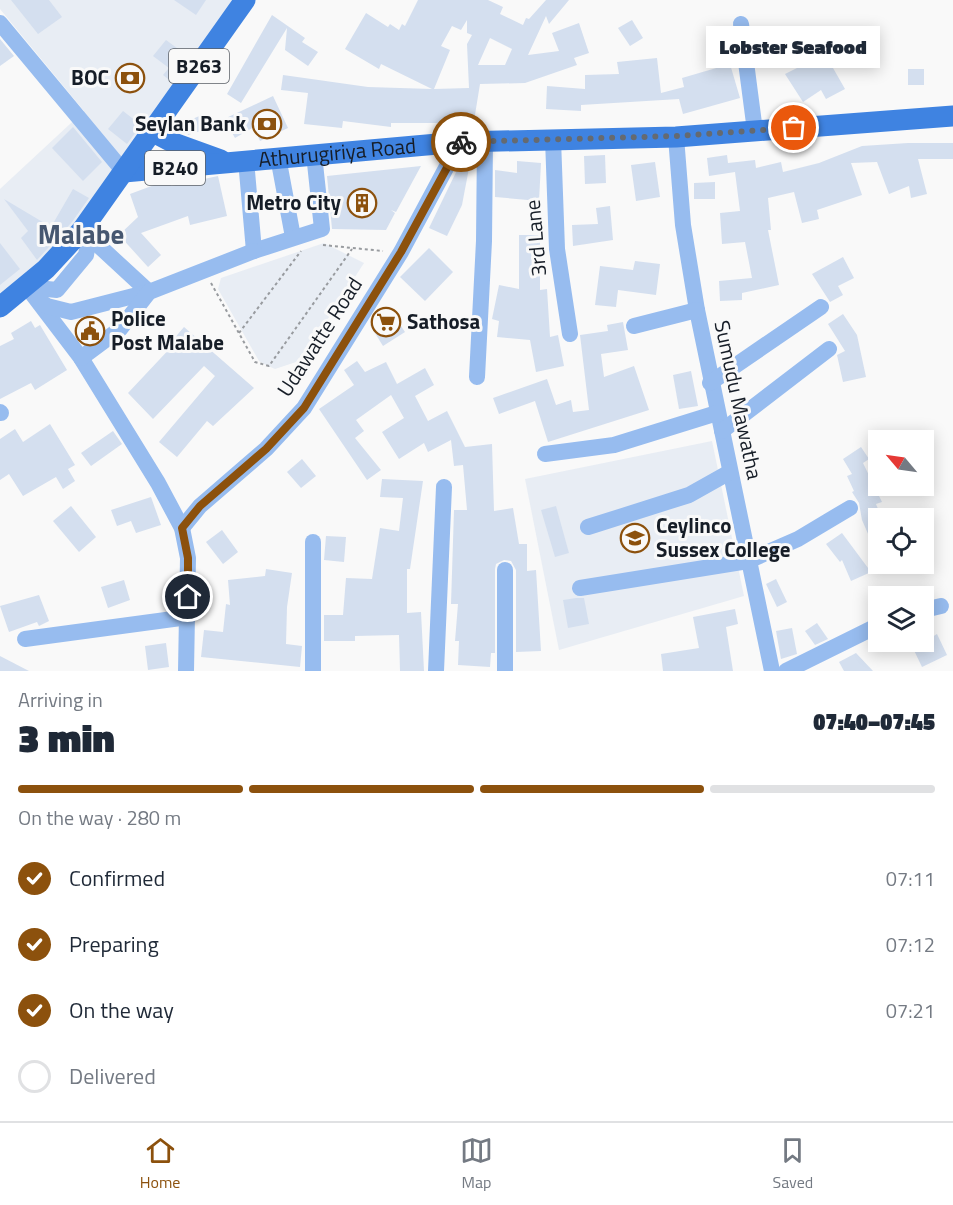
<!DOCTYPE html>
<html lang="en">
<head>
<meta charset="utf-8">
<style>
	body { margin:0; font-family:"Titillium Web",sans-serif; background:#f6f6f7; color:#1f2937; height:100vh; display:flex; flex-direction:column; font-size:22px; white-space:nowrap }
	* { box-sizing:border-box; margin:0 }
	p { font-size:20px; color:#747a83 }
	.icon { flex:none; width:33px; height:33px; fill:none; stroke:currentColor; stroke-width:2; stroke-linecap:round; stroke-linejoin:round }
	.map { position:relative; height:671px; overflow:hidden }
	.panel { display:flex; flex-direction:column; background:#fff; flex:1 }
	.panel>* { flex:none }
	.needle { width:39px; rotate:299deg }
	.fabs { position:absolute; left:868px; top:430px; display:grid; gap:12px }
	.fabs a { display:grid; place-items:center; width:66px; height:66px; border-radius:0px; background:#fff; box-shadow:0 3px 15px #0003; font-size:30px }
	.pin { position:absolute; display:grid; place-items:center; width:51px; height:51px; color:#fff; margin:-26px; border:3px solid #fff; border-radius:50%; box-shadow:0 2px 6px #0007 }
	.courier { position:absolute; display:grid; place-items:center; width:60px; height:60px; margin:-30px; border:4px solid #8c510d; border-radius:50%; background:#fff; color:#222; box-shadow:0 2px 8px #0007 }
	.bubble { position:absolute; height:42px; border-radius:0px; background:#fff; box-shadow:0 3px 15px #0003; font-size:20px; font-weight:800; line-height:42px; text-align:center }
	.headline em { font-style:normal; font-weight:800 }
	.headline div { display:flex; flex-direction:column-reverse }
	.headline { display:flex; align-items:center; justify-content:space-between; height:102px; padding:0 18px }
	h1 { font-size:39px; font-weight:800; line-height:45px }
	.bar { display:grid; grid-template-columns:repeat(4,1fr); gap:9px 6px; align-content:center; height:72px; padding:0 18px }
	.bar i { height:8px; border-radius:4px; background:#e0e1e3 }
	.bar .on { background:#8c510d }
	.bar p { grid-column:span 4 }
	ol { padding:0 18px; list-style:none }
	li { display:flex; align-items:center; gap:18px; height:66px }
	li p { margin-inline-start:auto }
	li .icon { padding:6px; border-radius:50%; background:#8c510d; color:#fff; stroke-width:4 }
	li:last-child { color:#747a83 }
	li i { width:33px; height:33px; border:3px solid #e0e1e3; border-radius:50% }
	.tabs { display:flex; justify-content:space-around; align-items:center; height:84px; border-top:2px solid #e0e1e3; background:#fff; font-size:16px; color:#747a83 }
	.tabs a { display:grid; justify-items:center; gap:3px }
	.tabs .on { color:#8c510d }
	.map>svg:first-child { display:block }
</style>
</head>
<body>
<div class="map">
<svg width="953" height="671" viewBox="0 0 953 671">
	<rect width="100%" height="100%" fill="#f9f9f9"/>
	<g fill="#e8edf4">
		<path d="M0,0H236L78,226L0,298V189L84,111L0,9Z"/>
		<path d="M324,243L364,263L320,331L296,362L275,369L266,365L259,361L218,289L221,278Z"/>
		<path d="M712,441L744,596L559,650L525,479Z"/>
	</g>
	<g fill="#d4dfef" fill-rule="evenodd">
		<path d="M11,0H49L62,17L38,34Z"/>
		<path d="M174,0H206L196,15Z"/>
		<path d="M418,0H488L503,7L500,14L523,25L526,18L529,19L546,0H569L549,24L546,16L528,55L559,51L552,33L579,23L589,53L574,58L577,65L525,83L480,84L474,121L452,117V123H391V127L343,121L342,128L304,124L308,93L281,90L283,75L368,87L432,89L381,64L379,69L345,49L366,13L388,27L390,24L399,30L402,24L405,26ZM467,20V33L472,35L467,44L469,88L434,89L450,50L441,46L452,26L461,30ZM490,38L512,49L505,65H478Z"/>
		<path d="M272,15L305,38L302,42L318,52L308,66L285,50L287,28L241,103L227,94Z"/>
		<path d="M632,20L643,38L630,46L618,28Z"/>
		<path d="M789,31L790,56L757,58L756,33Z"/>
		<path d="M0,39L14,56L0,66Z"/>
		<path d="M166,40L189,57L172,82L163,75L169,68L153,56Z"/>
		<path d="M825,54L845,89L826,99L821,90L803,102L785,74Z"/>
		<path d="M657,58L661,93L684,87L682,78L730,64L740,98L683,114L679,99L581,105V111L546,109L547,86L585,89V75L619,74L617,62Z"/>
		<rect x="908" y="69" width="16" height="16"/>
		<path d="M273,96L288,128L260,141L254,127L235,138L224,119Z"/>
		<path d="M123,111L141,125L127,144L108,129Z"/>
		<path d="M204,114L210,128L188,135L183,123Z"/>
		<path d="M73,127L102,162L83,181L52,148Z"/>
		<path d="M908,143H953V159H918L927,194L911,198L909,186L889,194L877,162L851,163L862,195L817,210L819,219L802,223L794,192L768,198L771,230H768L779,285L742,293V300L720,301L719,281L752,278L745,242L722,244L720,213L740,211L735,172L709,176L707,158L727,155L728,163L755,160L756,168L781,162L783,172L819,163L862,146Z"/>
		<path d="M605,155L606,183L585,184L584,156Z"/>
		<path d="M517,161L541,163L539,201L495,197V170L517,173Z"/>
		<path d="M655,162L660,197L636,201L631,165Z"/>
		<path d="M421,166L396,212L391,210L395,213L386,230L332,229L327,176Z"/>
		<path d="M459,166L469,168L462,205L447,236L429,228Z"/>
		<path d="M218,176L227,216L190,225L188,216L141,233L161,255L148,267L119,235L138,217L130,194L165,181H170L171,186Z"/>
		<path d="M715,182V199H694V183Z"/>
		<path d="M73,189L89,198L72,222L37,260L21,238L28,231L4,199L51,227Z"/>
		<path d="M610,206L613,240L573,246L572,225L598,224L596,208Z"/>
		<path d="M519,235H540V290L547,289L550,337L558,335L564,366L536,372L530,340L497,337L499,321L492,319L499,285L519,289Z"/>
		<path d="M0,243L20,269L0,285Z"/>
		<path d="M429,248L453,272L425,301L400,277Z"/>
		<path d="M843,257L854,278L838,286L843,295L830,302L812,274Z"/>
		<path d="M635,261L660,264L656,295L618,290L616,307L595,305L600,266L633,270Z"/>
		<path d="M391,311L405,332L383,346L370,325Z"/>
		<path d="M843,314L857,335L866,377L843,382L837,355L845,351L828,324Z"/>
		<path d="M31,321L35,328L40,325L67,370L35,390L31,383L0,399V346L14,339L11,333Z"/>
		<path d="M92,321L101,330L87,340L79,333Z"/>
		<path d="M623,322L628,350L601,354L604,377L634,366L649,410L548,442L535,401L499,414L493,398L547,379L556,405L571,400L573,412L589,410L580,335L608,331L607,325Z"/>
		<path d="M184,327L254,388L213,426L207,421L177,457L159,442L215,376L204,366L153,419L128,393L175,343L172,341Z"/>
		<path d="M357,361L365,372L386,362L397,384L425,368L434,385L415,396L428,421L447,411L465,447L492,444L494,511L513,508L519,544H527V571L536,570L541,651L516,652V570L511,561L504,560L496,564L495,569V653H491L490,667L458,665L459,641H455L458,604H451L454,510H467L463,465L454,466L451,440L428,452L424,443L399,459L382,432L404,418L391,395L356,420L364,431L355,438L381,470L367,480L319,409L354,385L344,370Z"/>
		<path d="M691,371L698,406L679,409L673,375Z"/>
		<path d="M50,424L75,465L68,469L75,481L63,489L56,477L23,496L9,474L0,480V439L15,429L23,442Z"/>
		<path d="M113,431L122,444L91,466L81,453Z"/>
		<path d="M861,447L869,459L863,463L882,502L876,504L882,519H879V559L862,520L859,503L852,492L854,491L847,476L852,474L843,459Z"/>
		<path d="M302,459L316,476L301,488L287,472Z"/>
		<path d="M382,479L423,481L410,569H407V613L421,612L424,671H400L399,635L355,636V641H324V615H343L346,578L372,579L380,528L399,531L403,498L380,497Z"/>
		<path d="M151,497L161,525L136,533L131,521L117,526L111,510Z"/>
		<path d="M71,506L96,537L79,552L53,521Z"/>
		<path d="M556,506L569,553L555,557L541,510Z"/>
		<path d="M222,530L238,552L223,564L206,542Z"/>
		<path d="M842,533L871,572L851,581L842,560L840,562L826,544Z"/>
		<path d="M326,536L346,537L344,562L324,560Z"/>
		<path d="M266,569L292,573L287,607L286,644L302,646L300,667L201,657L204,630L223,632L226,604L230,605L228,580L265,576Z"/>
		<path d="M776,579L787,602L777,607L766,584Z"/>
		<path d="M124,580L130,600L108,608L101,587Z"/>
		<path d="M39,595L49,621L39,626L37,622L9,632L0,606Z"/>
		<path d="M576,598H584L589,624L568,628L563,600Z"/>
		<path d="M735,609L738,624L726,627L733,671H663L661,654L699,648L693,617Z"/>
		<path d="M817,623L828,639L815,645L805,631Z"/>
		<path d="M792,628L797,654L781,659L776,631Z"/>
		<path d="M937,634L947,655L922,667L910,642H924Z"/>
		<path d="M166,643L169,667L148,670L145,646Z"/>
		<path d="M856,653L873,671H844L839,662Z"/>
		<path d="M0,656L29,671H0Z"/>
	</g>
	<g fill="none" stroke-linecap="round" stroke-linejoin="round">
		<g stroke="#989b9f" stroke-width="2" stroke-dasharray="3 3" stroke-linecap="butt">
			<path d="M323,245L383,251"/>
			<path d="M211,283L255,362L269,366L352,249"/>
			<path d="M239,333L301,251"/>
		</g>
		<g stroke="#97bcef" stroke-width="16">
			<path d="M0,23L124,172"/>
			<path d="M741,24L755,131"/>
			<path d="M676,137L683,225L697,310L772,671"/>
			<path d="M553,139L557,249L570,334"/>
			<path d="M278,157L293,237"/>
			<path d="M246,160L254,251L322,229L314,154"/>
			<path d="M85,233L149,292"/>
			<path d="M27,287L81,358L158,483L182,528L188,558L186,671"/>
			<path d="M27,287L57,290L86,255L89,238"/>
			<path d="M38,300L47,306L71,312L149,292"/>
			<path d="M634,326L697,310"/>
			<path d="M81,358L120,329L149,292L254,251"/>
			<path d="M477,377L484,241L485,141"/>
			<path d="M710,383L821,307"/>
			<path d="M0,412L1,413"/>
			<path d="M722,431L829,349"/>
			<path d="M545,454L614,445L717,413"/>
			<path d="M588,527L689,495L730,472"/>
			<path d="M182,528L200,506L266,449L304,408L401,252L460,142"/>
			<path d="M580,588L748,561L798,539L850,508"/>
			<path d="M924,610L941,606"/>
			<path d="M25,639L188,617"/>
			<path d="M313,671V542"/>
			<path d="M436,671L444,487"/>
			<path d="M505,671V570"/>
			<path d="M786,671L879,625"/>
		</g>
		<g stroke="#3f83e1" stroke-width="21">
			<path d="M153,132L174,143L221,160"/>
			<path id="s1" d="M124,172L460,142L676,137L953,116"/>
			<path d="M0,307L46,269L82,230L245,0"/>
		</g>
	</g>
	<g fill="none" stroke-linecap="round" stroke-linejoin="round">
		<path stroke="#656a70" stroke-width="6" stroke-dasharray="0 10.8" d="M461,142L676,136L794,128"/>
		<path stroke="#8c510d" stroke-width="8" d="M188,597V558L182,528L200,506L266,449L304,408L401,252L461,142"/>
	</g>
	<defs>
		<g id="bank-ring" transform="scale(1.5)"><circle r="9.5" fill="#f9f9f9" stroke="#8c510d" stroke-width="1.5"/><path d="M-6-4H6V4H-6ZM0-2.3a2.3 2.3 0 1 0 0 4.6a2.3 2.3 0 1 0 0-4.6Z" fill="#8c510d"/></g>
		<g id="building-ring" transform="scale(1.5)"><circle r="9.5" fill="#f9f9f9" stroke="#8c510d" stroke-width="1.5"/><path d="M-4-6H4V6H1V3H-1V6H-4ZM-2.5-4.3h1.7v1.8h-1.7ZM.8-4.3h1.7v1.8H.8ZM-2.5-1h1.7V.8h-1.7ZM.8-1h1.7V.8H.8Z" fill="#8c510d"/></g>
		<g id="supermarket-ring" transform="scale(1.5)"><circle r="9.5" fill="#f9f9f9" stroke="#8c510d" stroke-width="1.5"/><path d="M-6-5.5h2.5l.6 2H6L4.5 2H-2.5L-4.4-4H-6ZM-1.5 3.2a1.3 1.3 0 1 0 .1 0ZM3 3.2a1.3 1.3 0 1 0 .1 0Z" fill="#8c510d"/></g>
		<g id="civic-ring" transform="scale(1.5)"><circle r="9.5" fill="#f9f9f9" stroke="#8c510d" stroke-width="1.5"/><path d="M-.6-6.5H3V-4.5H.6V-3L4-1V1h2V6H-6V1h2V-1L-.6-3ZM-1.2 2.5V6h2.4V2.5Z" fill="#8c510d"/></g>
		<g id="school-ring" transform="scale(1.5)"><circle r="9.5" fill="#f9f9f9" stroke="#8c510d" stroke-width="1.5"/><path d="M0-5L7-2L0 1L-7-2ZM-4 1L0 2.5L4 1V4Q0 6-4 4Z" fill="#8c510d"/></g>
	</defs>
	<g fill-rule="evenodd">
		<use href="#bank-ring" x="130" y="78"/>
		<use href="#bank-ring" x="267" y="124"/>
		<use href="#building-ring" x="362" y="203"/>
		<use href="#supermarket-ring" x="386" y="322"/>
		<use href="#civic-ring" x="90" y="331"/>
		<use href="#school-ring" x="635" y="538"/>
	</g>
	<g text-anchor="middle" stroke-width="6" stroke-linejoin="round" paint-order="stroke">
		<g fill="#f9f9f9" stroke="#5a5f66" stroke-width="1.5">
			<rect x="169" y="49" width="60" height="34" rx="4.5"/>
			<rect x="145" y="151" width="60" height="34" rx="4.5"/>
		</g>
		<g font-size="20" font-weight="bold" fill="#161d27">
			<text x="199" y="73">B263</text>
			<text x="175" y="175">B240</text>
		</g>
		<g font-size="21" font-weight="bold" fill="#161d27" stroke="#f9f9f9" text-anchor="end">
			<text x="109" y="85">BOC</text>
			<text x="246" y="131">Seylan Bank</text>
			<text x="341" y="210">Metro City</text>
			<text x="111" y="326" text-anchor="start">Police<tspan x="111" dy="24">Post Malabe</tspan></text>
			<text x="407" y="329" text-anchor="start">Sathosa</text>
			<text x="656" y="533" text-anchor="start">Ceylinco<tspan x="656" dy="24">Sussex College</tspan></text>
		</g>
		<g font-size="21" fill="#161d27" stroke="#f9f9f9">
			<text dy="7" stroke="none"><textPath href="#s1" startOffset="214">Athurugiriya Road</textPath></text>
			<text transform="translate(536 238) rotate(-95)" y="7">3rd Lane</text>
			<text transform="translate(320 337) rotate(-57)" y="7">Udawatte Road</text>
			<text transform="translate(738 400) rotate(78)" y="7">Sumudu Mawatha</text>
		</g>
		<g font-size="27" font-weight="bold" fill="#465770" stroke="#f9f9f9">
			<text x="81" y="244">Malabe</text>
		</g>
	</g>
</svg>
<div class="fabs">
<a><svg class="needle" viewBox="-14 -14 28 28"><path d="M0-13l5 13h-10z" fill="#e53935"/><path d="M0 13l5-13h-10z" fill="#747a83"/></svg></a>
<a><svg class="icon" aria-label="locate" viewBox="0 0 24 24"><circle cx="12" cy="12" r="6"/><path d="M12 2v4M12 18v4M2 12h4M18 12h4"/></svg></a>
<a><svg class="icon" aria-label="layers" viewBox="0 0 24 24"><path d="M12 4l9 5-9 5-9-5zM3 14l9 5 9-5"/></svg></a>
</div>
<div class="pin" style="left:794px;top:128px;background:#ea580c"><svg class="icon" aria-label="bag" viewBox="0 0 24 24"><path d="M5 8h14l-1 12H6zM9 8a3 3 0 0 1 6 0"/></svg></div>
<div class="pin" style="left:188px;top:597px;background:#1f2937"><svg class="icon" aria-label="home" viewBox="0 0 24 24"><path d="M3 11l9-7 9 7M6 9v11h12V9"/></svg></div>
<div class="courier" style="left:461px;top:142px"><svg class="icon" aria-label="bike" viewBox="0 0 24 24"><circle cx="6" cy="16" r="4"/><circle cx="18" cy="16" r="4"/><path d="M6 16l4-8h5l3 8M10 8l3 8H6M13 5h3"/></svg></div>
<div class="bubble" style="left:706px;top:26px;width:174px">Lobster Seafood</div>
</div>
<section class="panel">
<div class="headline"><div><h1>3 min</h1><p>Arriving in</p></div><em>07:40–07:45</em></div>
<div class="bar"><i class="on"></i><i class="on"></i><i class="on"></i><i></i><p>On the way · 280 m</p></div>
<ol>
<li><svg class="icon" aria-label="check" viewBox="0 0 24 24"><path d="M5 12l5 5 9-10"/></svg>Confirmed<p>07:11</p></li>
<li><svg class="icon" aria-label="check" viewBox="0 0 24 24"><path d="M5 12l5 5 9-10"/></svg>Preparing<p>07:12</p></li>
<li><svg class="icon" aria-label="check" viewBox="0 0 24 24"><path d="M5 12l5 5 9-10"/></svg>On the way<p>07:21</p></li>
<li><i></i>Delivered</li>
</ol>
</section>
<nav class="tabs">
<a class="on"><svg class="icon" aria-label="home" viewBox="0 0 24 24"><path d="M3 11l9-7 9 7M6 9v11h12V9"/></svg>Home</a>
<a><svg class="icon" aria-label="map" viewBox="0 0 24 24"><path d="M3 6l6-2 6 2 6-2v14l-6 2-6-2-6 2zM9 4v14M15 6v14"/></svg>Map</a>
<a><svg class="icon" aria-label="saved" viewBox="0 0 24 24"><path d="M7 4h10v16l-5-4-5 4z"/></svg>Saved</a>
</nav>
</body>
</html>
